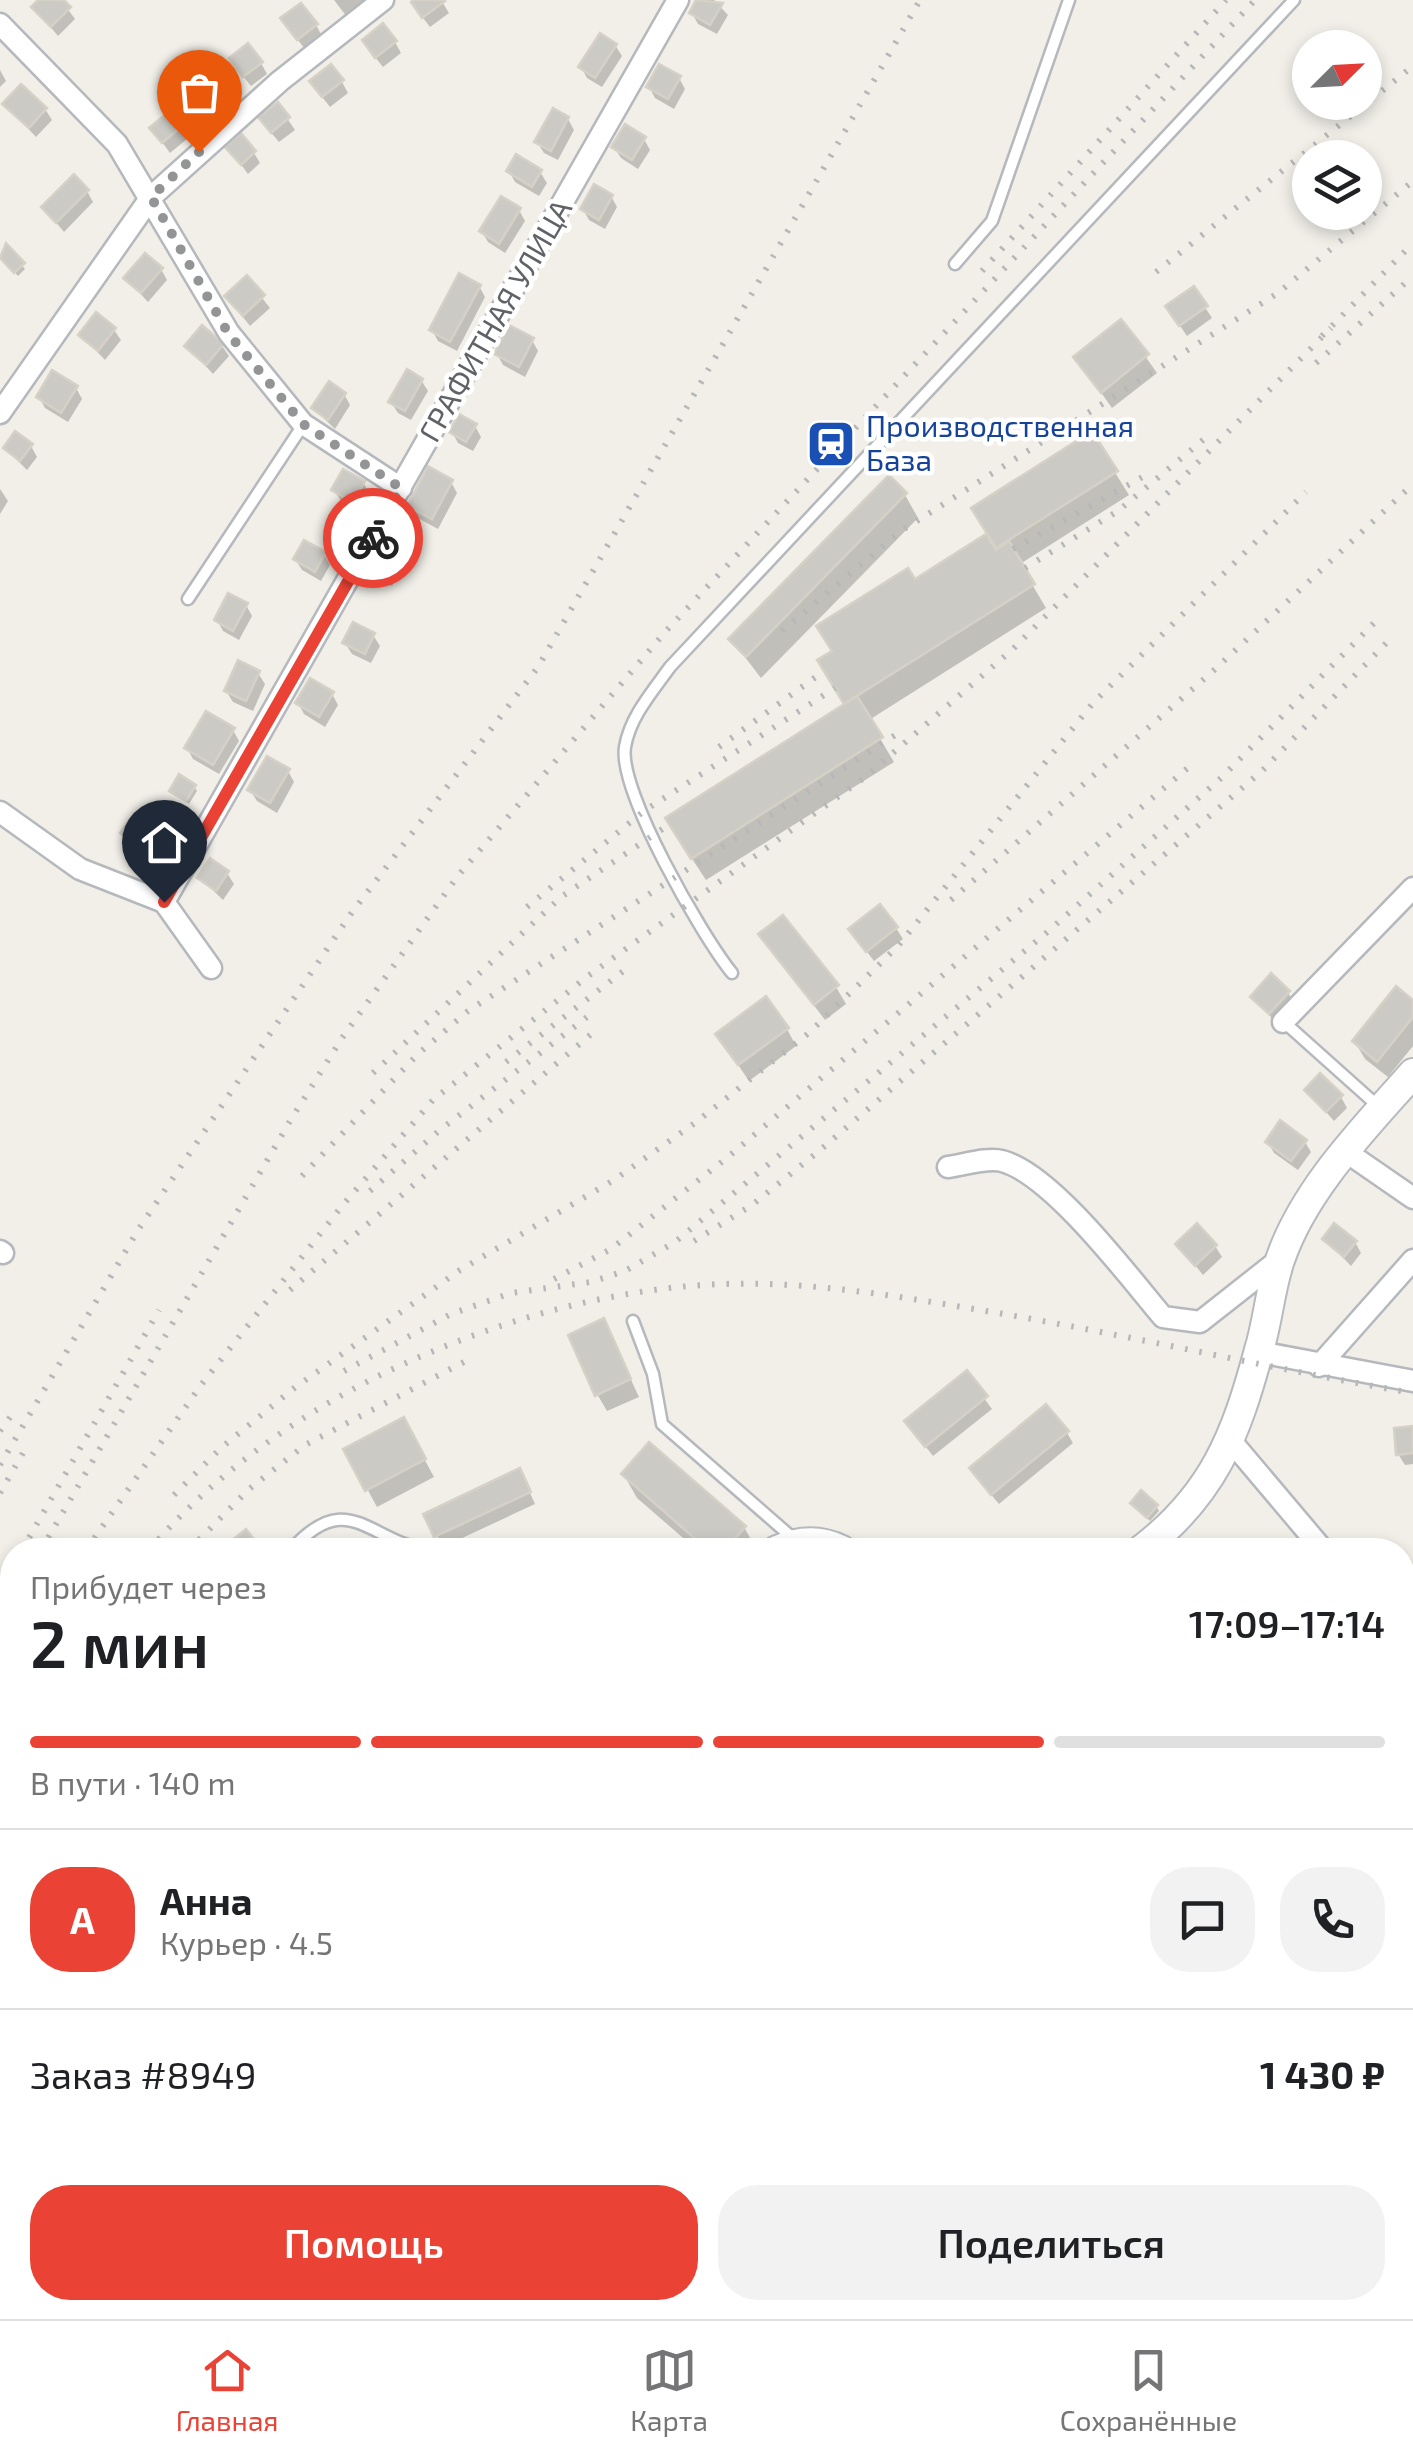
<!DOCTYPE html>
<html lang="ru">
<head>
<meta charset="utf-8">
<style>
	body { margin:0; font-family:"Exo 2",sans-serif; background:#f2f2f2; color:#202124; height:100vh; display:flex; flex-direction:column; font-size:38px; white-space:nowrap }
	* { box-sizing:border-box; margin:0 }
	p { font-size:32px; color:#757577 }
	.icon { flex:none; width:55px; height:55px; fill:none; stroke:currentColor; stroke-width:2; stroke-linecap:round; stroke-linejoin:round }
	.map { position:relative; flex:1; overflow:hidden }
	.drawer { position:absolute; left:0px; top:1538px; width:1415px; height:782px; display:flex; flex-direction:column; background:#fff; border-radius:40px 40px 0 0; box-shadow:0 5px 15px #0003 }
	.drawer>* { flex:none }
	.needle { width:65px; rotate:66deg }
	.controls { position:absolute; left:1292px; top:30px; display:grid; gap:20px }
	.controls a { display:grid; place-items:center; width:90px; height:90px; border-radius:50%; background:#fff; box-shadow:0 5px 15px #0003; font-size:50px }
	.pin { position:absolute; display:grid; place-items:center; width:85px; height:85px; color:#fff; margin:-102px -42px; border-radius:50% 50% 50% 0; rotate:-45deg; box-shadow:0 0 10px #0007 }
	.pin .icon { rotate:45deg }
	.courier { position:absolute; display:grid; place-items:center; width:100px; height:100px; margin:-50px; border:8px solid #ea4335; border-radius:50%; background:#fff; color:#222; box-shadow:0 2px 12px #0007 }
	.head em { font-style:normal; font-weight:600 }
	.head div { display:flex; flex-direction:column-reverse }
	.head { display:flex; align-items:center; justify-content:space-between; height:170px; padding:0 30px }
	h1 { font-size:65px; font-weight:600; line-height:75px }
	.bar { display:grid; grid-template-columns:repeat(4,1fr); gap:15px 10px; align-content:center; height:120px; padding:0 30px }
	.bar i { height:12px; border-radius:8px; background:#e0e0e0 }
	.bar .active { background:#ea4335 }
	.bar p { grid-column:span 4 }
	.line { display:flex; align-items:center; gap:25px; padding:0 30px; border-top:2px solid #e0e0e0 }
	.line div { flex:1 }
	.round { display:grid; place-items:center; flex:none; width:105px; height:105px; border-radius:40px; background:#f2f2f2 }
	.cta { display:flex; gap:20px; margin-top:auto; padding:20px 30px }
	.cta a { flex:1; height:115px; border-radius:40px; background:#ea4335; color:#fff; font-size:40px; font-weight:600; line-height:115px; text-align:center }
	.cta a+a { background:#f2f2f2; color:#202124 }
	.tabs { display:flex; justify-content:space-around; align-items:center; height:140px; border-top:2px solid #e0e0e0; background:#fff; font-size:28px; color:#757577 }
	.tabs a { display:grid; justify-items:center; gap:5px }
	.tabs .active { color:#ea4335 }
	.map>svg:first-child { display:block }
</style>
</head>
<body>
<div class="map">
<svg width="1413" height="2319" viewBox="0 0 1413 2319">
	<rect width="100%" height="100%" fill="#f1efe8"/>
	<g fill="#0003">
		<path d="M42,0H61L75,19L58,36L34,7Z"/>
		<path d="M334,0H367L347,17Z"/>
		<path d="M418,0H441L449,13L430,27L420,14Z"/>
		<path d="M699,0H714L728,15L717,34L698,24L692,13Z"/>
		<path d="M316,25L322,36L305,49L290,30Z"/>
		<path d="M395,42L401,53L383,67L371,52Z"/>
		<path d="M615,45L622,56L602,87L587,78L581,67Z"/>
		<path d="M261,63L267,74L251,86L238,70Z"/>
		<path d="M0,70L6,81L0,87Z"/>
		<path d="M210,73L227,96L219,102L205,84Z"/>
		<path d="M679,78L685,89L674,109L655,98L649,87Z"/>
		<path d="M342,82L348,93L330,107L319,93Z"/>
		<path d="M198,90L216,115L170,153L152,128Z"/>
		<path d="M5,104L45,109L52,120L36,137Z"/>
		<path d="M278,105L295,130L279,142L268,129Z"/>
		<path d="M568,119L574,130L558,160L544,153L537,142Z"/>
		<path d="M644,139L650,150L638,169L621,158L614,147Z"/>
		<path d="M228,147L254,153L260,163L248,174Z"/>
		<path d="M509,171L540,172L547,183L539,196L515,182Z"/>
		<path d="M87,191L93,202L64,232L44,208Z"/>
		<path d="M611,196L617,207L605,229L589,220L583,209Z"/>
		<path d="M519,210L525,221L505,253L488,242L482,232Z"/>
		<path d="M6,246L25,269L18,276L0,257Z"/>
		<path d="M161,269L167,280L148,302L126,278Z"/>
		<path d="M247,279L270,308L250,326L227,297Z"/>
		<path d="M479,286L485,297L457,351L438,341L432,330Z"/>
		<path d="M1193,289L1212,318L1187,336L1174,317Z"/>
		<path d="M1121,322L1157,373L1112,408L1076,357Z"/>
		<path d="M114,330L121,340L105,360L81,335Z"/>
		<path d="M532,340L538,351L525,377L503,365L497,354Z"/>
		<path d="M187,346H222L229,356L213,374Z"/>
		<path d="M421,380L428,391L411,420L398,413L391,402Z"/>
		<path d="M76,388L82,399L68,422L45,408L39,397Z"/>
		<path d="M344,394L350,405L335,429L313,408Z"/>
		<path d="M475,426L481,437L473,451L458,443L452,432Z"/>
		<path d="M1091,434L1129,495L1020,564L1046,608L869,720L894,762L706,880L681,842L847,705L821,661L914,583L989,535Z"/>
		<path d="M31,446L37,457L27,470L6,449Z"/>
		<path d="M363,482L369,493L359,511L341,501L334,490Z"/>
		<path d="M451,482L457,493L438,529L416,517L410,506Z"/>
		<path d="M0,489L8,501L0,514Z"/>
		<path d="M905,495L918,518L761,678L731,639Z"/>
		<path d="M324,554L330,565L321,581L302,570L295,559Z"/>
		<path d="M397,567L399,572L392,586L374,573Z"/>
		<path d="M246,605L252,616L239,640L223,631L217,620Z"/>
		<path d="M373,635L380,646L371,663L352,654L345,643Z"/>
		<path d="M258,673L265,684L253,711L233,702L226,691Z"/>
		<path d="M332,694L338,705L325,727L304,714L298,703Z"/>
		<path d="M233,730L239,741L219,774L193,759L187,748Z"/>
		<path d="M288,771L294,782L277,813L257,801L250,790Z"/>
		<path d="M194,786L197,791L189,804L172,791Z"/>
		<path d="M153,832L160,843L148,859L122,833Z"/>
		<path d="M227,873L234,884L223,900L200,878Z"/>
		<path d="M896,928L903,939L874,961L858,940Z"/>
		<path d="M761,935L836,987L846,1004L825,1020Z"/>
		<path d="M1288,993L1295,1003L1276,1023L1253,997Z"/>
		<path d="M1413,1003V1046L1388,1077L1365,1059L1355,1042Z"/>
		<path d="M787,1029L796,1046L749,1081L718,1035Z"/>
		<path d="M1307,1090L1341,1097L1347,1108L1334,1121Z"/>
		<path d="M1268,1142H1305L1311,1152L1298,1170L1274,1153Z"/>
		<path d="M1325,1239L1355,1242L1361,1253L1351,1266Z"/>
		<path d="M1178,1244L1215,1246L1222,1257L1203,1275Z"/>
		<path d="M612,1339L639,1397L607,1411L597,1394Z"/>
		<path d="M966,1374L992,1409L933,1456L914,1432Z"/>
		<path d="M403,1420L434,1477L377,1507L346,1450Z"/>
		<path d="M1413,1429V1464L1405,1465L1398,1454Z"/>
		<path d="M1067,1433L1073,1443L999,1504L978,1479Z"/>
		<path d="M624,1475L744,1527L757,1550H697L637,1498Z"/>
		<path d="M525,1482L535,1504L443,1547L426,1515Z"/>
		<path d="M1133,1504L1156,1506L1159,1511L1150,1521Z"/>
		<path d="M7,1868L12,1870V1972L0,1969V1893Z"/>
		<path d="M12,2002V2110L0,2132V2024Z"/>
		<path d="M0,2279L12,2286V2308H48L54,2319H0Z"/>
		<path d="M214,2308H251L242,2319H228Z"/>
		<path d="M681,2308H766L752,2319H667Z"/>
		<path d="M1321,2308H1347L1348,2309L1329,2319Z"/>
	</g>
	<g fill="#cccac5" stroke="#d6d1c6" stroke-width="2.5">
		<path d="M38,0H64L71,7L51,27L31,7Z"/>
		<path d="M414,0H444L445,1L422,18L411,2Z"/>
		<path d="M696,0L723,3L710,25L689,13Z"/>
		<path d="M301,3L318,24L297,40L280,18Z"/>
		<path d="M383,23L397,41L375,58L362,40Z"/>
		<path d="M600,33L617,44L595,78L578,67Z"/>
		<path d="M248,43L263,62L243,77L229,58Z"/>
		<path d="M331,64L344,80L322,97L309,81Z"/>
		<path d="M659,64L681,76L668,99L646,87Z"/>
		<path d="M211,70L226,90L215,99L199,79Z"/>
		<path d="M21,84L47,108L29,128L2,104Z"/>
		<path d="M199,87L211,102L162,143L149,128Z"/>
		<path d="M278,102L290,117L271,133L258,117Z"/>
		<path d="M553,108L569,117L551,151L534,142Z"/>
		<path d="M625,124L646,137L632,160L611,147Z"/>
		<path d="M241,133L256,151L241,165L225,147Z"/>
		<path d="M516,154L542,170L532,187L506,171Z"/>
		<path d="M74,174L89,190L56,223L41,207Z"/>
		<path d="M594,184L613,195L599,220L580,209Z"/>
		<path d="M501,196L521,208L499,244L479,231Z"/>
		<path d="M6,243L25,263L14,273L0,258Z"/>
		<path d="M145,253L163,268L141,293L123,278Z"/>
		<path d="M459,273L481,285L450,342L429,330Z"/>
		<path d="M247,275L265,295L243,316L224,296Z"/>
		<path d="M1194,286L1208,306L1179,326L1165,306Z"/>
		<path d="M96,312L116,328L98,351L78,335Z"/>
		<path d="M1121,319L1149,354L1101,393L1073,357Z"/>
		<path d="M202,325L224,344L206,365L184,346Z"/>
		<path d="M509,325L534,338L519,367L494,354Z"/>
		<path d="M407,369L423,379L405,411L388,402Z"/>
		<path d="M52,370L78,386L61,413L36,397Z"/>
		<path d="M329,381L346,393L328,420L311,408Z"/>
		<path d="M459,414L477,424L466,442L449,432Z"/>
		<path d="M15,431L33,444L20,461L3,448Z"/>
		<path d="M1092,431L1118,471L996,548L971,508Z"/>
		<path d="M428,466L453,480L432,519L407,506Z"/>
		<path d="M343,469L365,481L353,502L331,490Z"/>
		<path d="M889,475L907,493L746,657L728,639Z"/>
		<path d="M986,534L996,550L1009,541L1035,584L844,704L817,660L832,651L816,626L908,568L915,579Z"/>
		<path d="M304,540L326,552L315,572L293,559Z"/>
		<path d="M381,556L399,566L389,583L371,573Z"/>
		<path d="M228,593L248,603L233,631L214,620Z"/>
		<path d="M353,622L375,633L365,654L342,643Z"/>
		<path d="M238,660L260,671L246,701L224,691Z"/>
		<path d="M310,678L334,692L319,717L295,703Z"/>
		<path d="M857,696L883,737L691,859L665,818Z"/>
		<path d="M206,711L235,728L213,765L184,748Z"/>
		<path d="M267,756L290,769L270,803L247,790Z"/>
		<path d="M179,774L196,785L186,801L169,791Z"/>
		<path d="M134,814L155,830L141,849L120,833Z"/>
		<path d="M210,858L229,871L216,891L197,878Z"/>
		<path d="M880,904L898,927L866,952L848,929Z"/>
		<path d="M783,915L839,985L814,1005L758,934Z"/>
		<path d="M1271,973L1290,991L1269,1014L1250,997Z"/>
		<path d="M1396,986L1413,1000V1017L1377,1062L1352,1041Z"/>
		<path d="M766,996L789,1028L738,1065L715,1034Z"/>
		<path d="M1320,1073L1343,1095L1326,1112L1304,1090Z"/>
		<path d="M1280,1120L1307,1140L1291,1161L1265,1142Z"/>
		<path d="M1197,1223L1217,1245L1195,1266L1175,1244Z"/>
		<path d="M1334,1223L1357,1241L1344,1257L1322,1239Z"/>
		<path d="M604,1318L631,1379L595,1396L568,1335Z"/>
		<path d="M967,1370L988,1396L925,1447L904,1421Z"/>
		<path d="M1046,1404L1069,1431L991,1495L969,1468Z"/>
		<path d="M404,1417L426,1459L365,1491L343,1449Z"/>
		<path d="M1413,1426V1453L1396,1455L1394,1428Z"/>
		<path d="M649,1442L746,1526L725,1550H708L621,1474Z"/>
		<path d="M520,1468L531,1492L434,1537L423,1514Z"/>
		<path d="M1141,1490L1158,1505L1147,1518L1130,1503Z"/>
		<path d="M246,1529L262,1550H220Z"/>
		<path d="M5,1865L12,1867V1958L0,1955V1884Z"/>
		<path d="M12,1998V2064L0,2086V2019Z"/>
		<path d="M1413,2102V2136L1402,2118V2109Z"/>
		<path d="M0,2276L12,2283V2308H49L42,2319H10L0,2313Z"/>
		<path d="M677,2308H726L712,2319H663Z"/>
	</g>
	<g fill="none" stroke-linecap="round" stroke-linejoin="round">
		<g stroke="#b5b8bc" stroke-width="15">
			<g id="lane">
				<path d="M955,264L992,221L1069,0"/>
				<path d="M188,599L303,425"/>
				<path d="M732,973C702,936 618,791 625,747C630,717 652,692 670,667L1294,0"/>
				<path d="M1284,1022L1379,1107"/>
				<path d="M633,1321L653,1374L662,1424L795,1540"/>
				<path d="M291,1550C347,1487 368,1540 426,1550"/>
				<path d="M0,1982L12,1975"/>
				<path d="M0,2212L12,2192"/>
			</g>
		</g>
		<g stroke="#b5b8bc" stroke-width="25">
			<g id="street">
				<path d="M0,24L117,144L229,333L303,424L401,488"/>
				<path d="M0,413L151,197L280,81L383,0"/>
				<path d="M0,812L80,869L164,902L211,968"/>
				<path d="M164,902L678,0"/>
				<path d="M1283,1022L1413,888"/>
				<path d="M1345,1151L1413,1198"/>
				<path d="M948,1167C963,1165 988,1157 1002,1161C1052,1174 1129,1277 1163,1317L1200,1322L1280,1259"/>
				<path d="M0,1251L3,1253"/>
				<path d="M1259,1352L1413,1381"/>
				<path d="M1319,1366L1413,1260"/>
				<path d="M1231,1441L1323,1550"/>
				<path d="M1402,1650L1413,1663"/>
				<path d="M1402,2196L1413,2189"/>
				<path d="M594,2308L600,2319"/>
				<path d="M1225,2319L1239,2308"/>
			</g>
		</g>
		<g stroke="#b6babf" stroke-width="32">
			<g id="secondary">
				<path d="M777,1550C799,1540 820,1539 842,1550"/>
				<path d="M1141,1550C1213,1495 1236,1436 1259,1350C1268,1321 1270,1289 1280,1260C1304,1189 1364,1129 1413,1073"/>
				<path d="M100,2319L108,2308"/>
			</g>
		</g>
		<use href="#lane" stroke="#fff" stroke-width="10"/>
		<use href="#street" stroke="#fff" stroke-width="20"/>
		<use href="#secondary" stroke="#fff" stroke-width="28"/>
		<g stroke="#b6b7b8" stroke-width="6" stroke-dasharray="2.5 12" stroke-linecap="butt">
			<path d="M982,271L1226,0"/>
			<path d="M1156,272L1413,66"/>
			<path d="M1322,336L1413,243"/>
			<path d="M1316,363L1413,276"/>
			<path d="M1013,549L1146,475"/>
			<path d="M1025,568L1118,511L1209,435"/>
			<path d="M782,631L901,531L1278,293L1413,181"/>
			<path d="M719,747L824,671"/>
			<path d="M951,900L1212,672L1413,484"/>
			<path d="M527,907L644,811L835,688"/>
			<path d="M506,1062L626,969"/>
			<path d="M373,1073L561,897L664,828"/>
			<path d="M302,1176L418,1054L468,1011L897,734"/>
			<path d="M370,1191L440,1130L591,1014"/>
			<path d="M694,1241L752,1205L819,1151L1263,770L1394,635"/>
			<path d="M554,1279L611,1249L728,1157L1196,761"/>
			<path d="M290,1290L596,1030"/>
			<path d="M344,1371L451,1314L511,1293L591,1282L625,1271L675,1242L1045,934L1221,778L1381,616"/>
			<path d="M0,1431L14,1412"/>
			<path d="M0,1465L138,1230L350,915L538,667L920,0"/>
			<path d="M0,1493L23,1453"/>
			<path d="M174,1495L222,1447L293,1389L460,1270L614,1180L695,1123L810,1032L898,946L1093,703L1306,492"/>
			<path d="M22,1550L159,1310"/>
			<path d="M41,1550L290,1121L342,1038L457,877L666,631L1255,0"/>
			<path d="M86,1550L201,1385L342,1206L433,1100L588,976L864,778L1013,649L1331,328"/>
			<path d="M149,1550C217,1471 303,1411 397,1367C492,1323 598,1292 703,1285C794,1279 884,1294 974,1309C1121,1333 1266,1368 1413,1393"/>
			<path d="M189,1550L248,1490L305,1445L464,1362"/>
			<path d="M0,1589L12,1567"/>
			<path d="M0,1621L12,1599"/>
			<path d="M0,1697L12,1676"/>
			<path d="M0,1754L12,1735"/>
			<path d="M0,1806L12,1785"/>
		</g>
	</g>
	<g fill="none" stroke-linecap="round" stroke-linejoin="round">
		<path stroke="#929495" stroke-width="10" stroke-dasharray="0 18" d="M199,152L151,197L228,333L303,424L401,488L373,538"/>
		<path stroke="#ea4335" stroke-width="12" d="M164,902L373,538"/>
	</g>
	<defs>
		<g id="station-square" transform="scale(2.5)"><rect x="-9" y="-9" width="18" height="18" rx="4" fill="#1a4fb4" stroke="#fff"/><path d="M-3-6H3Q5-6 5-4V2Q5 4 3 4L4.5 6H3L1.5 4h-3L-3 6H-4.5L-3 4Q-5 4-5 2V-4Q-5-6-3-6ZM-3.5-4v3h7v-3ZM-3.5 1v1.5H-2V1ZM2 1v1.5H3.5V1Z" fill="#fff"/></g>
	</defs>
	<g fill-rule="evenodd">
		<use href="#station-square" x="831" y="444"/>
	</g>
	<g text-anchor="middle" stroke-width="9" stroke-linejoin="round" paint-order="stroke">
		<g font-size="30" fill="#5f6368" stroke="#fff">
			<text transform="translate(496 321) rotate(-60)" y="10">ГРАФИТНАЯ УЛИЦА</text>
		</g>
		<g font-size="30" fill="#164399" stroke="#fff" text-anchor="start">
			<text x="866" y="437">Производственная<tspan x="866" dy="34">База</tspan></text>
		</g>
	</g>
</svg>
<div class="controls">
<a><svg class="needle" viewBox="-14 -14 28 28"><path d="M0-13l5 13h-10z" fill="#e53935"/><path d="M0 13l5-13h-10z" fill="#757577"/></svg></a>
<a><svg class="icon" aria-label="layers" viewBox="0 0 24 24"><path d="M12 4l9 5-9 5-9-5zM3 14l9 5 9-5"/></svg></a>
</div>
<div class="pin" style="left:199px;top:152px;background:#ea580c"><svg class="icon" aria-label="bag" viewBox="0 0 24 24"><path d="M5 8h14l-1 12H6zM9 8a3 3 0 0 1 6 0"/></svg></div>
<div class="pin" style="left:164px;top:902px;background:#1f2937"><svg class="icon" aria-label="home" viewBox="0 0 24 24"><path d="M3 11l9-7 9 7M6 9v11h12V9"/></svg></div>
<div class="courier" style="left:373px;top:538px"><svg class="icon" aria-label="bike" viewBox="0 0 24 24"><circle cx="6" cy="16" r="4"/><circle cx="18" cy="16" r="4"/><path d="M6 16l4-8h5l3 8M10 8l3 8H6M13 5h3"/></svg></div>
<section class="drawer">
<div class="head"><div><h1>2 мин</h1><p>Прибудет через</p></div><em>17:09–17:14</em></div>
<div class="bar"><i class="active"></i><i class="active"></i><i class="active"></i><i></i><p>В пути · 140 m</p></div>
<div class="line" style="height:180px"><b class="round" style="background:#ea4335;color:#fff">А</b><div><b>Анна</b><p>Курьер · 4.5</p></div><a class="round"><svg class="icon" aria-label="chat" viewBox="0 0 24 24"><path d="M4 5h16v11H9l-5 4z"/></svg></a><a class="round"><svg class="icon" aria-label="phone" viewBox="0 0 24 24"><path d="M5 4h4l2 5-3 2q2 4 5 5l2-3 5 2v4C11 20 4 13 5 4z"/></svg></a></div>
<div class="line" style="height:130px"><div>Заказ #8949</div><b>1 430 ₽</b></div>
<div class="cta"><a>Помощь</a><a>Поделиться</a></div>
</section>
</div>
<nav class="tabs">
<a class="active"><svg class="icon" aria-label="home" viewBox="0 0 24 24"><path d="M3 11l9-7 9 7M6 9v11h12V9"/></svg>Главная</a>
<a><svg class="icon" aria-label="map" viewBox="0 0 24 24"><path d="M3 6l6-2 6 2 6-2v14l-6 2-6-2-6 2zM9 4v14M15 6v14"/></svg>Карта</a>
<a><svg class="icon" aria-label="saved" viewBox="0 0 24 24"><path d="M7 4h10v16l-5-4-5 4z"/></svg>Сохранённые</a>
</nav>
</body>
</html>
